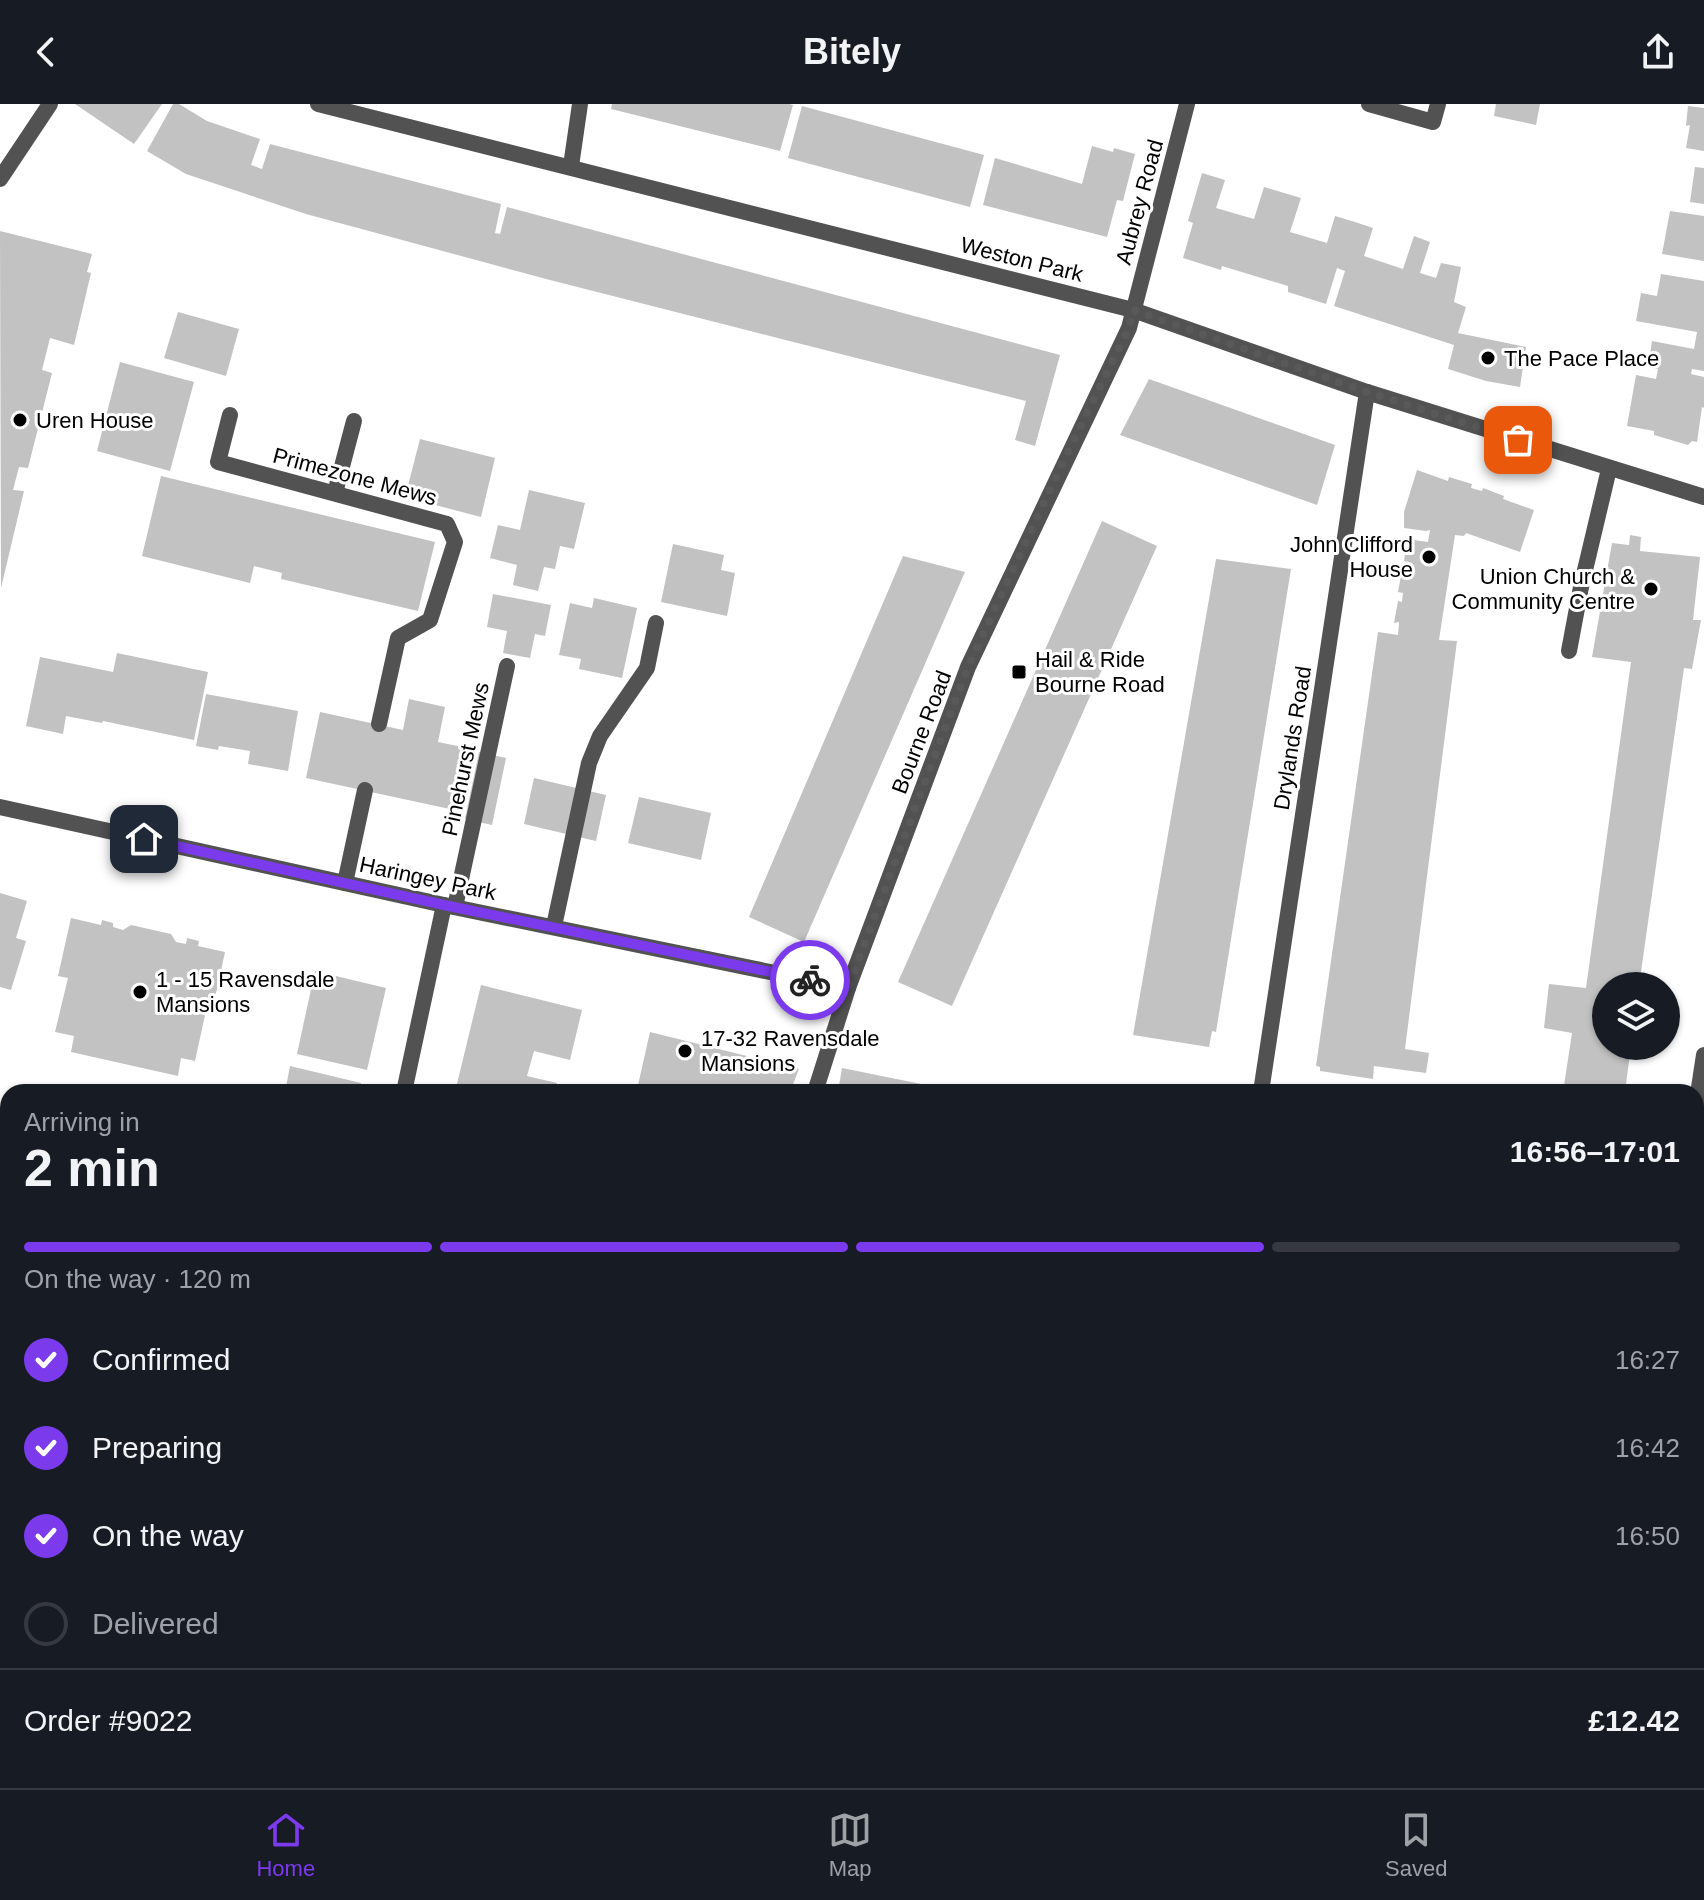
<!DOCTYPE html>
<html lang="en">
<head>
<meta charset="utf-8">
<style>
	body { margin:0; font-family:Arial,sans-serif; background:#242831; color:#f1f3f6; height:100vh; display:flex; flex-direction:column; font-size:30px; white-space:nowrap }
	* { box-sizing:border-box; margin:0 }
	p { font-size:26px; color:#9ea1a6 }
	.icon { flex:none; width:44px; height:44px; fill:none; stroke:currentColor; stroke-width:2; stroke-linecap:round; stroke-linejoin:round }
	.map { position:relative; flex:1; overflow:hidden }
	.sheet { position:absolute; left:0px; top:980px; width:1704px; height:704px; display:flex; flex-direction:column; background:#171b24; border-radius:24px 24px 0 0; box-shadow:0 2px 6px #0004 }
	.sheet>* { flex:none }
	.controls { position:absolute; left:1592px; top:868px; display:grid; gap:16px }
	.controls a { display:grid; place-items:center; width:88px; height:88px; border-radius:50%; background:#171b24; box-shadow:0 2px 6px #0004; font-size:40px }
	.pin { position:absolute; display:grid; place-items:center; width:68px; height:68px; color:#fff; margin:-34px; border-radius:16px; box-shadow:0 4px 12px #0006 }
	.courier { position:absolute; display:grid; place-items:center; width:80px; height:80px; margin:-40px; border:6px solid #7c3aed; border-radius:50%; background:#fff; color:#222; box-shadow:0 2px 10px #0007 }
	.summary em { font-style:normal; font-weight:800 }
	.summary div { display:flex; flex-direction:column-reverse }
	.summary { display:flex; align-items:center; justify-content:space-between; height:136px; padding:0 24px }
	h1 { font-size:52px; font-weight:800; line-height:60px }
	.bar { display:grid; grid-template-columns:repeat(4,1fr); gap:12px 8px; align-content:center; height:96px; padding:0 24px }
	.bar i { height:10px; border-radius:6px; background:#363941 }
	.bar .active { background:#7c3aed }
	.bar p { grid-column:span 4 }
	.line { display:flex; align-items:center; gap:20px; padding:0 24px; border-top:2px solid #363941 }
	.line div { flex:1 }
	ol { padding:0 24px; list-style:none }
	li { display:flex; align-items:center; gap:24px; height:88px }
	li p { margin-inline-start:auto }
	li .icon { padding:8px; border-radius:50%; background:#7c3aed; color:#fff; stroke-width:4 }
	li:last-child { color:#9ea1a6 }
	li i { width:44px; height:44px; border:4px solid #363941; border-radius:50% }
	header { display:flex; justify-content:space-between; align-items:center; height:104px; padding:0 24px; background:#171b24; font-size:36px; font-weight:800 }
	.dock { display:flex; justify-content:space-around; align-items:center; height:112px; border-top:2px solid #363941; background:#171b24; font-size:22px; color:#9ea1a6 }
	.dock a { display:grid; justify-items:center; gap:4px }
	.dock .active { color:#7c3aed }
	.map>svg:first-child { display:block }
</style>
</head>
<body>
<header><svg class="icon" aria-label="back" viewBox="0 0 24 24"><path d="M15 5l-7 7 7 7"/></svg>Bitely<svg class="icon" aria-label="share" viewBox="0 0 24 24"><path d="M12 15V3M7 8l5-5 5 5M5 13v7h14v-7"/></svg></header>
<div class="map">
<svg width="1704" height="1684" viewBox="0 0 1704 1684">
	<rect width="100%" height="100%" fill="#fff"/>
	<g fill="#c2c2c2">
		<path d="M75,0H162L134,40Z"/>
		<path d="M173,0H179L207,17L260,35L251,61L262,65L270,40L501,100L495,129L500,130L507,103L1060,251L1035,342L1015,336L1026,297L550,176L306,110L186,70L147,47Z"/>
		<path d="M612,0H789L793,1L780,47L611,5Z"/>
		<path d="M1496,0H1540L1536,21L1494,12Z"/>
		<path d="M802,2L984,51L970,103L788,54Z"/>
		<path d="M1688,2L1704,4V47L1686,44L1690,21L1686,22Z"/>
		<path d="M1092,42L1113,48L1114,44L1135,50L1123,97L1117,96L1107,133L983,101L995,54L1082,80Z"/>
		<path d="M1695,63L1704,64V100L1690,98Z"/>
		<path d="M1202,69L1225,76L1216,104L1254,115L1264,83L1301,94L1290,128L1327,139L1335,112L1355,118L1373,124L1364,152L1403,165L1414,132L1430,138L1420,169L1436,174L1441,159L1461,163L1454,198L1466,203L1458,229L1526,243L1520,283L1486,277L1448,265L1454,241L1334,202L1345,167L1337,164L1326,200L1288,188V182L1222,162L1221,166L1183,154L1193,119L1188,117Z"/>
		<path d="M1670,107L1704,112V157L1662,150Z"/>
		<path d="M0,127L92,150L87,168L91,169L74,241L50,234L42,266L52,269L28,364L19,363L13,386L24,387L1,484Z"/>
		<path d="M1661,170L1704,177V267L1692,265L1691,270L1704,273V304L1702,303L1697,338L1692,337L1688,341L1654,331V327L1627,322L1636,271L1656,275L1658,265L1648,263L1652,237L1694,245L1697,228L1636,217L1641,189L1657,192Z"/>
		<path d="M178,208L239,225L226,272L164,254Z"/>
		<path d="M120,258L194,278L170,367L97,347Z"/>
		<path d="M1149,275L1335,341L1317,401L1120,331Z"/>
		<path d="M420,335L495,354L481,413L405,393Z"/>
		<path d="M1417,366L1448,377L1449,373L1472,380L1471,384L1482,387L1483,384L1504,392L1503,395L1534,406L1520,448L1466,429L1464,432L1455,431L1439,536L1457,537L1405,945L1429,949L1426,969L1374,962L1373,975L1320,967V963L1316,962L1378,528L1398,531L1399,518L1394,519L1398,497L1402,498L1403,489L1398,488L1402,466L1407,467L1409,458L1404,457L1407,435L1428,438L1430,426L1426,427L1404,424V408Z"/>
		<path d="M161,372L435,438L418,507L281,475L282,469L254,462L250,479L142,452Z"/>
		<path d="M529,386L585,399L574,445L560,442L555,465L544,463L538,487L513,481L517,461L490,454L498,421L520,426Z"/>
		<path d="M1102,417L1157,442L952,902L898,878Z"/>
		<path d="M1630,431L1641,433L1640,447L1700,453L1693,516H1701L1692,565L1684,564L1639,882H1606V942H1631L1625,988H1563L1572,929L1544,924L1549,880L1586,884L1631,558L1592,553L1612,439L1629,441Z"/>
		<path d="M673,440L724,451L721,466L735,469L727,512L661,498Z"/>
		<path d="M903,452L965,468L804,838L749,813Z"/>
		<path d="M1216,455L1291,465L1216,928L1212,927L1209,943L1133,931Z"/>
		<path d="M493,490L551,501L545,532L535,530L530,554L503,549L507,527L487,523Z"/>
		<path d="M594,494L637,504L622,574L579,565L581,555L559,551L570,499L592,504Z"/>
		<path d="M117,549L208,568L194,636L103,617L102,619L66,612L63,630L26,622L40,553L113,568Z"/>
		<path d="M206,590L298,607L288,667L248,660L250,647L219,642L218,646L196,642Z"/>
		<path d="M409,595L445,603L438,638L472,645L459,707L306,674L320,608L403,626Z"/>
		<path d="M479,648L506,654L492,721L465,715Z"/>
		<path d="M534,674L606,691L596,737L524,720Z"/>
		<path d="M639,693L711,709L701,756L628,739Z"/>
		<path d="M0,789L27,797L16,834L26,837L11,886L0,883Z"/>
		<path d="M71,814L101,821L102,816L113,819V823L123,826L131,821L171,830L176,838L186,840L187,834L199,837L198,842L225,848L213,903L207,902L195,957L181,954L178,972L71,948L74,932L55,928L68,874L58,872Z"/>
		<path d="M315,867L386,884L367,966L297,950Z"/>
		<path d="M481,881L582,906L570,956L534,947L527,972L557,979L555,988H455Z"/>
		<path d="M650,928L799,965L790,988H650L651,983L638,981Z"/>
		<path d="M290,962L361,979L359,988H285Z"/>
		<path d="M842,964L956,987V988H838Z"/>
		<path d="M1702,1297L1704,1298V1354L1696,1353Z"/>
		<path d="M0,1347L8,1350V1405L0,1403Z"/>
		<path d="M1696,1360L1704,1362V1444L1696,1443Z"/>
		<path d="M1696,1455L1704,1456V1535L1696,1534Z"/>
		<path d="M1696,1540L1704,1542V1621L1696,1620Z"/>
		<path d="M1696,1627L1704,1628V1684H1645L1646,1676H1696Z"/>
		<path d="M291,1676H558L557,1684H323Z"/>
		<path d="M1266,1676H1320L1318,1684H1264Z"/>
		<path d="M1438,1676H1529L1528,1684H1437Z"/>
	</g>
	<g fill="none" stroke-linecap="round" stroke-linejoin="round">
		<g stroke="#525252" stroke-width="16">
			<path d="M230,311L218,358L447,420L455,438L430,516L398,534L379,620"/>
			<path d="M335,389L354,317"/>
			<path d="M1569,547L1581,483L1609,365"/>
			<path d="M345,779L365,686"/>
			<path d="M455,803L507,562"/>
			<path d="M554,822L589,659L600,632L647,564L656,519"/>
			<path d="M0,1148L8,1150"/>
			<path d="M0,1599L8,1570"/>
		</g>
		<path stroke="#525252" stroke-width="16" d="M0,75L50,0"/>
		<g stroke="#525252" stroke-width="16">
			<path d="M318,0L1133,206L1367,288L1704,393"/>
			<path d="M1369,0L1433,18L1438,0"/>
			<path d="M571,62L580,0"/>
			<path d="M0,703L444,801L848,884"/>
			<path d="M404,988L444,801"/>
			<path d="M815,988L848,884L968,563L1129,224L1187,0"/>
			<path d="M1261,988L1367,288"/>
			<path d="M0,1474L8,1476"/>
			<path d="M899,1676L937,1684"/>
			<path d="M791,1684L792,1676"/>
			<path d="M1211,1684L1213,1676"/>
		</g>
		<g stroke="#525252" stroke-width="16">
			<path d="M1696,1003L1704,951"/>
			<path d="M1589,1684L1591,1676"/>
		</g>
	</g>
	<g fill="none" stroke-linecap="round" stroke-linejoin="round">
		<path stroke="#595959" stroke-width="8" stroke-dasharray="0 14.4" d="M810,876L848,884L968,563L1063,358L1129,224L1133,206L1367,288L1518,336"/>
		<path stroke="#7c3aed" stroke-width="10" d="M144,735L444,801L810,876"/>
	</g>
	<g fill="#000" stroke="#fff" stroke-width="3">
		<circle cx="1488" cy="254" r="8"/>
		<circle cx="20" cy="316" r="8"/>
		<circle cx="1429" cy="453" r="8"/>
		<circle cx="1651" cy="485" r="8"/>
		<rect x="1011" y="560" width="16" height="16" rx="4"/>
		<circle cx="140" cy="888" r="8"/>
		<circle cx="685" cy="947" r="8"/>
	</g>
	<g text-anchor="middle" stroke-width="6" stroke-linejoin="round" paint-order="stroke">
		<g font-size="22" fill="#000" stroke="#fff">
			<text transform="translate(1139 98) rotate(-75)" y="8">Aubrey Road</text>
			<text transform="translate(1022 155) rotate(14)" y="8">Weston Park</text>
			<text transform="translate(355 372) rotate(15)" y="8">Primezone Mews</text>
			<text transform="translate(921 628) rotate(-69)" y="8">Bourne Road</text>
			<text transform="translate(1292 634) rotate(-81)" y="8">Drylands Road</text>
			<text transform="translate(465 655) rotate(-78)" y="8">Pinehurst Mews</text>
			<text transform="translate(428 774) rotate(12)" y="8">Haringey Park</text>
		</g>
		<g font-size="22" fill="#000" stroke="#fff" text-anchor="start">
			<text x="1504" y="262">The Pace Place</text>
			<text x="36" y="324">Uren House</text>
			<text x="1413" y="448" text-anchor="end">John Clifford<tspan x="1413" dy="25">House</tspan></text>
			<text x="1635" y="480" text-anchor="end">Union Church &amp;<tspan x="1635" dy="25">Community Centre</tspan></text>
			<text x="1035" y="563">Hail &amp; Ride<tspan x="1035" dy="25">Bourne Road</tspan></text>
			<text x="156" y="883">1 - 15 Ravensdale<tspan x="156" dy="25">Mansions</tspan></text>
			<text x="701" y="942">17-32 Ravensdale<tspan x="701" dy="25">Mansions</tspan></text>
		</g>
	</g>
</svg>
<div class="controls">
<a><svg class="icon" aria-label="layers" viewBox="0 0 24 24"><path d="M12 4l9 5-9 5-9-5zM3 14l9 5 9-5"/></svg></a>
</div>
<div class="pin" style="left:1518px;top:336px;background:#ea580c"><svg class="icon" aria-label="bag" viewBox="0 0 24 24"><path d="M5 8h14l-1 12H6zM9 8a3 3 0 0 1 6 0"/></svg></div>
<div class="pin" style="left:144px;top:735px;background:#1f2937"><svg class="icon" aria-label="home" viewBox="0 0 24 24"><path d="M3 11l9-7 9 7M6 9v11h12V9"/></svg></div>
<div class="courier" style="left:810px;top:876px"><svg class="icon" aria-label="bike" viewBox="0 0 24 24"><circle cx="6" cy="16" r="4"/><circle cx="18" cy="16" r="4"/><path d="M6 16l4-8h5l3 8M10 8l3 8H6M13 5h3"/></svg></div>
<section class="sheet">
<div class="summary"><div><h1>2 min</h1><p>Arriving in</p></div><em>16:56–17:01</em></div>
<div class="bar"><i class="active"></i><i class="active"></i><i class="active"></i><i></i><p>On the way · 120 m</p></div>
<ol>
<li><svg class="icon" aria-label="check" viewBox="0 0 24 24"><path d="M5 12l5 5 9-10"/></svg>Confirmed<p>16:27</p></li>
<li><svg class="icon" aria-label="check" viewBox="0 0 24 24"><path d="M5 12l5 5 9-10"/></svg>Preparing<p>16:42</p></li>
<li><svg class="icon" aria-label="check" viewBox="0 0 24 24"><path d="M5 12l5 5 9-10"/></svg>On the way<p>16:50</p></li>
<li><i></i>Delivered</li>
</ol>
<div class="line" style="height:104px"><div>Order #9022</div><b>£12.42</b></div>
</section>
</div>
<nav class="dock">
<a class="active"><svg class="icon" aria-label="home" viewBox="0 0 24 24"><path d="M3 11l9-7 9 7M6 9v11h12V9"/></svg>Home</a>
<a><svg class="icon" aria-label="map" viewBox="0 0 24 24"><path d="M3 6l6-2 6 2 6-2v14l-6 2-6-2-6 2zM9 4v14M15 6v14"/></svg>Map</a>
<a><svg class="icon" aria-label="saved" viewBox="0 0 24 24"><path d="M7 4h10v16l-5-4-5 4z"/></svg>Saved</a>
</nav>
</body>
</html>
